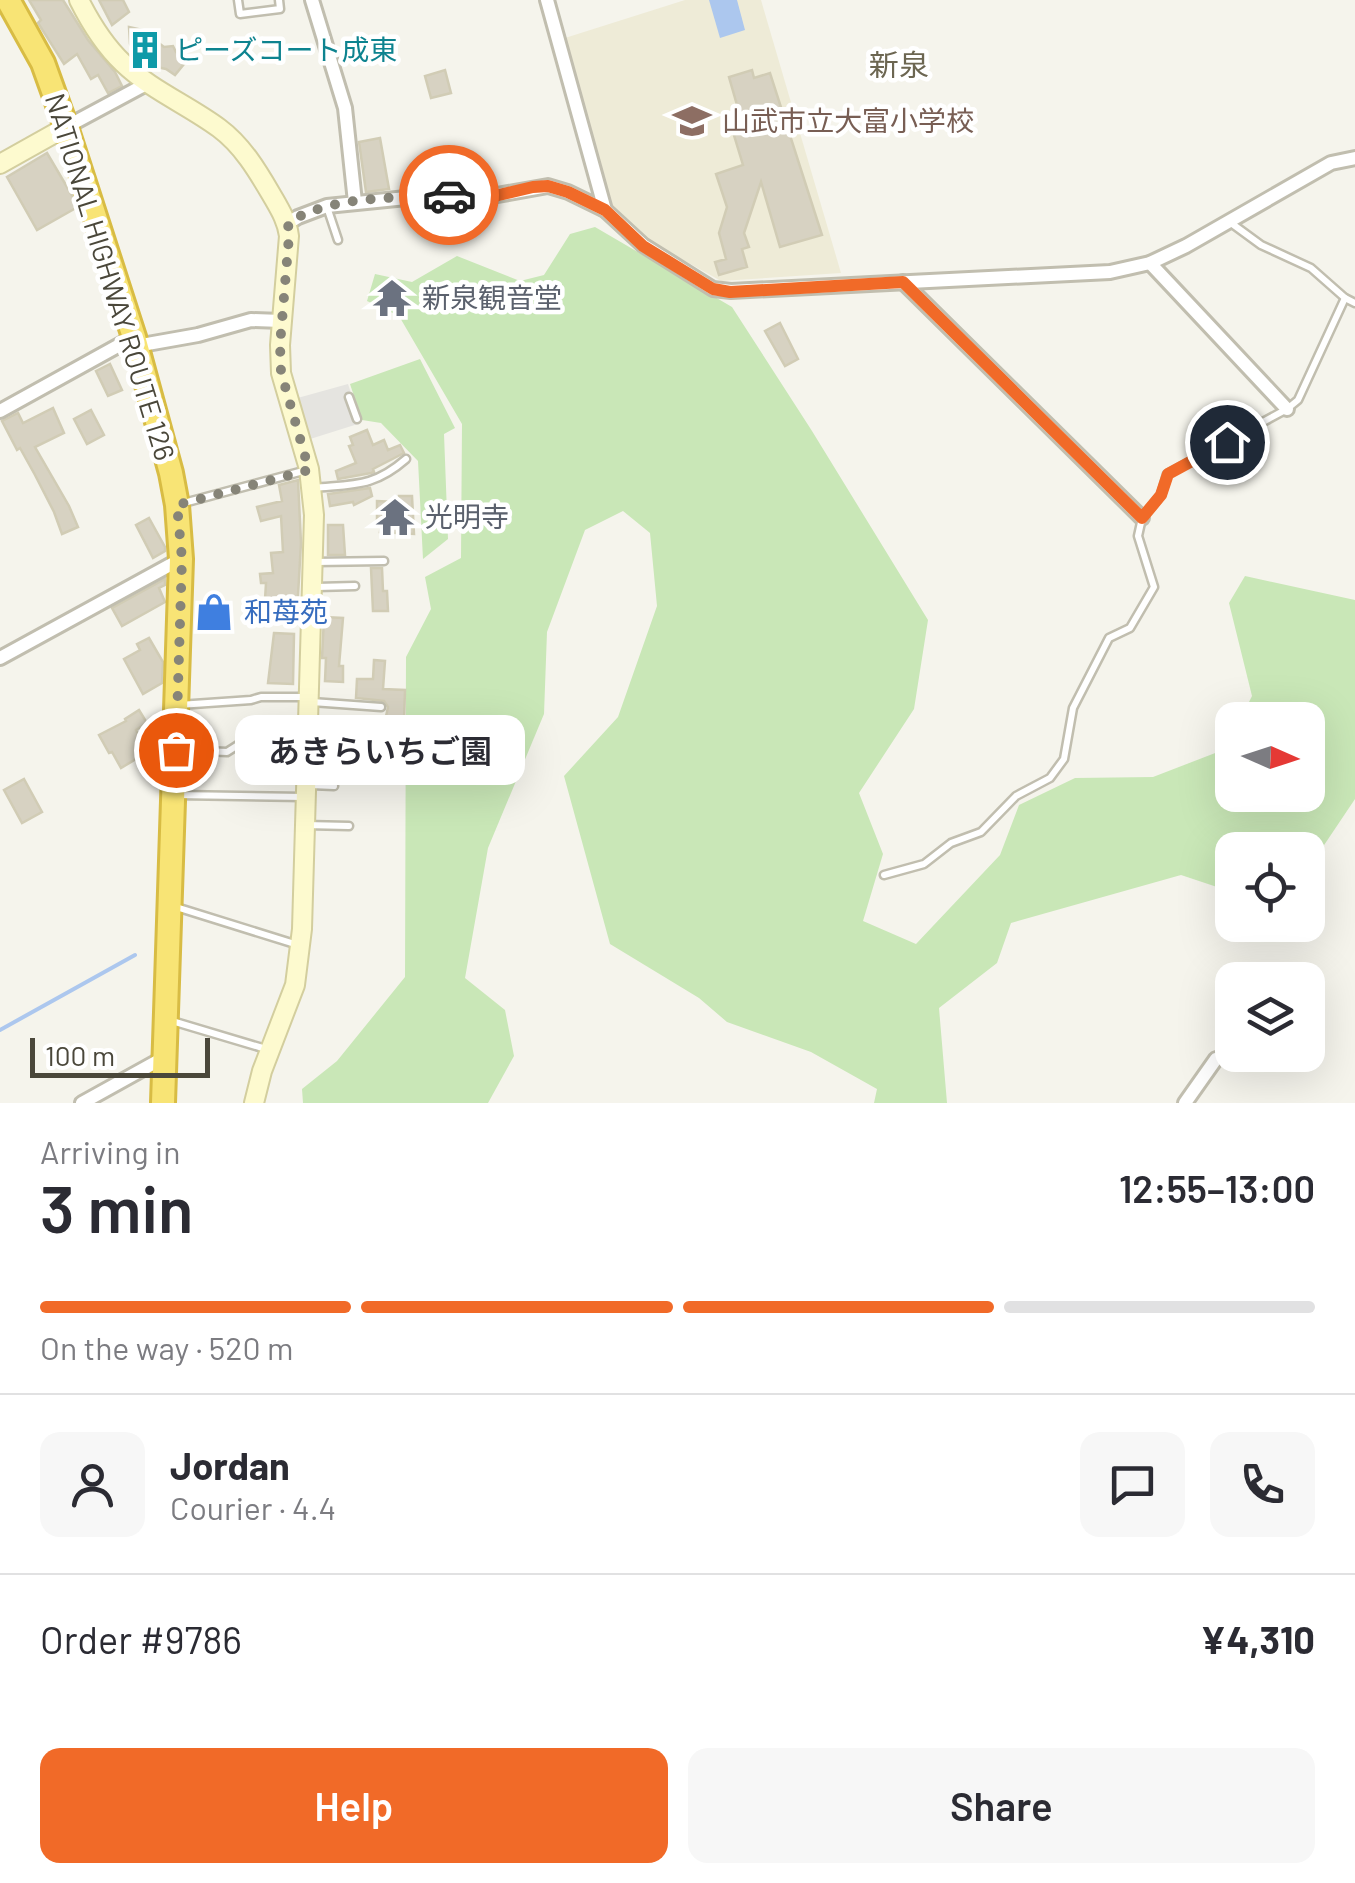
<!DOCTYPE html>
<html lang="en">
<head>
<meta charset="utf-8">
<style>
	body { margin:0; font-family:Barlow,"Noto Sans JP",sans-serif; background:#f7f7f7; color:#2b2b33; height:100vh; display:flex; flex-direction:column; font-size:38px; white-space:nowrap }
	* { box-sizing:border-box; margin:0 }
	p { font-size:32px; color:#7c7c81 }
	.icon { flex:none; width:55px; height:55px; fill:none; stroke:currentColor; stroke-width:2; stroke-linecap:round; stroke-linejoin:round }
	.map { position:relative; height:1103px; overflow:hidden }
	.drawer { display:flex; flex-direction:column; background:#fff; flex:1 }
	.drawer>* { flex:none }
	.needle { width:65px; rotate:93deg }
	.tools { position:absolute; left:1215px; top:702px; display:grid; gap:20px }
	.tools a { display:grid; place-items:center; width:110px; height:110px; border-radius:20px; background:#fff; box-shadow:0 10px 40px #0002; font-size:50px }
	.scale { position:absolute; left:30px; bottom:25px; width:180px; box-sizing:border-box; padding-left:10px; border:5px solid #4a473a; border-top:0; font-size:28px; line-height:35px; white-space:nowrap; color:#4a473a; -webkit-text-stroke:8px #fff; paint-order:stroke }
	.pin { position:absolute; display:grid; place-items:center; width:85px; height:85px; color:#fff; margin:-42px; border:5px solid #fff; border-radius:50%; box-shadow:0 2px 10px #0007 }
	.courier { position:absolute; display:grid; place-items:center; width:100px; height:100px; margin:-50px; border:8px solid #f16a28; border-radius:50%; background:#fff; color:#222; box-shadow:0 2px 12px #0007 }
	.bubble { position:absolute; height:70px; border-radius:20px; background:#fff; box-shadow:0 10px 40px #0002; font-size:32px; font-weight:600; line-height:70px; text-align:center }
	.headline em { font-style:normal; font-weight:600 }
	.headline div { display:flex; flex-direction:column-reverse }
	.headline { display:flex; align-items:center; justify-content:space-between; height:170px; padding:0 40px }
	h1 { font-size:65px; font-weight:600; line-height:75px }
	.bar { display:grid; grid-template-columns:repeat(4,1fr); gap:15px 10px; align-content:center; height:120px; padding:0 40px }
	.bar i { height:12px; border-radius:8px; background:#e1e1e2 }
	.bar .selected { background:#f16a28 }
	.bar p { grid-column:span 4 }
	.line { display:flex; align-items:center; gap:25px; padding:0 40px; border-top:2px solid #e1e1e2 }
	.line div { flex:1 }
	.round { display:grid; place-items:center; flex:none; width:105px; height:105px; border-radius:20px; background:#f7f7f7 }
	.button { display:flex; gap:20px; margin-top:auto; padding:20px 40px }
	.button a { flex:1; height:115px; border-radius:20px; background:#f16a28; color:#fff; font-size:40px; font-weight:600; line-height:115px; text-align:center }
	.button a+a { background:#f7f7f7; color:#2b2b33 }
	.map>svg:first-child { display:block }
</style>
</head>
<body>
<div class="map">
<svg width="1355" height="1103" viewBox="0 0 1355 1103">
	<rect width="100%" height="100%" fill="#f5f4ec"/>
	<path fill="#eeebd7" d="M685,0H761L841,273L721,281L653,243L611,204L565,38Z"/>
	<g fill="#c9e7b7">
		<path d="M595,227L732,307L812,431L928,620L914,709L859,793L883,854L863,921L916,944L1000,855L1019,805L1075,778L1153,777L1223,750L1232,733V795H1308V720H1240L1252,696L1229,603L1245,576L1355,600V799L1308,869V850H1232V892L1181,875L1011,923L997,963L939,1008L947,1103H874L877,1089L811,1052L727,1022L699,998L610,944L564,776L618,717L657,606L650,533L623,511L585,530L547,632L544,714L488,848L465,978L505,1010L514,1056L488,1103H303L302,1089L337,1061L405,977L406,657L431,609L425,577L461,558L462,424L399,316L367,301L375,274L412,282L457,256L520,281L544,275L570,234Z"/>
		<path d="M420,359L455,428L444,434L448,539L423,559L418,461L381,423L362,420L350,384Z"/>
	</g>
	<path fill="#e5e4e0" d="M348,384L361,423L307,440L294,399Z"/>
	<path fill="#acc7ee" d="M709,0H737L745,30L720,38Z"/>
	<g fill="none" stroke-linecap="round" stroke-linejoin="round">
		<path stroke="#acc7ee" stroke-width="4" d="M0,1030L135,955"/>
	</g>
	<g fill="#d7d2c2" stroke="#d1ccb5" stroke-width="2.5">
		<path d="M29,0H63L88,40L115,72L122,86L108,93L98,75L91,79L77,54L64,64L38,23L41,20Z"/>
		<path d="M99,0H123L129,12L112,25Z"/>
		<path d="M129,27L147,31V34L164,47L173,46L176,52L185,57L182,60L184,64L175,75L166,69L147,65L137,58L130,44Z"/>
		<path d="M445,70L451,93L431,98L425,76Z"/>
		<path d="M752,70L754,78L770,73L822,235L780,247L761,182L744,233L749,247L742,249L747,267L719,275L715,262L726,259L719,233L727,207L716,174L743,165L730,122L741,119L729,77Z"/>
		<path d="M380,138L389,189L366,192L359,142Z"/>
		<path d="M47,153L73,197L76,208L37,230L7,177Z"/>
		<path d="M780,323L798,359L785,366L765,331Z"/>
		<path d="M110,364L122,390L108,396L96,371Z"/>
		<path d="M53,408L64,433L35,447L69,506L78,527L62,534L54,512L35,475L20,448L17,450L2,421L18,413L23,423Z"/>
		<path d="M91,410L104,435L87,444L74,419Z"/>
		<path d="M367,430L373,445L384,440L388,450L400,445L404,453L373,469L374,472L371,473L338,479L336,471L356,463L349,446L353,445L350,437Z"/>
		<path d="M298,480L301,543L297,613L279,612V616H264L266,583H261L260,574L273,573L271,553L283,552L281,516L261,521L257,507L282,501L279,485Z"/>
		<path d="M370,488L372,496L354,505L353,502L330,506L328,494Z"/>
		<path d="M399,496H412L414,534L380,532L381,524H377V501L399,502Z"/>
		<path d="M149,518L165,547V551L153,558L136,525Z"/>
		<path d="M328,525H343L345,555H328Z"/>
		<path d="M371,568H382L383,591H387L388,611H373Z"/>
		<path d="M165,579V585L159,588L165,602L122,626L112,608Z"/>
		<path d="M324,617L343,618L339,666H343V682L325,681L326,658H322Z"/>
		<path d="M274,633L294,634L293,684L268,683Z"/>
		<path d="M149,638L163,662L162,683L143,694L124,659L140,650L137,644Z"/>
		<path d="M374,660L385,661L383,689L405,690L404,722L385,721L388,707L384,701L356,698L357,679H373Z"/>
		<path d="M139,710L147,723L136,730L147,753L143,755L157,756V766H141V756L121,768L112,752L109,753L99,735L126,721L125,719Z"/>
		<path d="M359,722L386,724L385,742L340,740V742H335V748H320V741L325,742L326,726L358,728Z"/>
		<path d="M386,749L407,750L406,782L384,781Z"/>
		<path d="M24,779L42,812L22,823L4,790Z"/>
	</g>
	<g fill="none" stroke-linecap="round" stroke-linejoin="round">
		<g stroke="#c1beaf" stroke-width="11">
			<g id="lane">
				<path d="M238,0L240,14L280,9L279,0"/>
				<path d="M327,207L338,240"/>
				<path d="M1231,223L1261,245L1311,268L1345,298L1355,303"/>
				<path d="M349,397L357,419"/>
				<path d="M314,488C354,484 374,487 406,459"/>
				<path d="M180,504L307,470"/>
				<path d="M315,562L384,561"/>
				<path d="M317,587L355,586"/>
				<path d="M312,702L381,707"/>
				<path d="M179,705L251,700L261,697H306"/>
				<path d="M181,750L227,752L238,745L268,746"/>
				<path d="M311,755L375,756"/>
				<path d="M311,785L334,786"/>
				<path d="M176,795L304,797"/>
				<path d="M305,825L349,826"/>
				<path d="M884,875L924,864L951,843L981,832L1016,796L1050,778L1064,759L1073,708L1109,638L1130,628L1154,587L1138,536L1142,518L1161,495L1167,474L1287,409L1298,400L1345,298"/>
				<path d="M176,907L298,945"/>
				<path d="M172,1021L266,1049"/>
			</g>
		</g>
		<g stroke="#c1beaf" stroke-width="18">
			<g id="street">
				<path d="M312,0L345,108L355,202"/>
				<path d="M547,0L605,210"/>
				<path d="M66,127L148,83"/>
				<path d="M288,223L298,217L327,206L436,195L486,197L548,186L568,192L605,210L643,245L713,289L731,291L1110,272L1150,263L1186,246L1331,163L1355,158"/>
				<path d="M1150,263L1287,409"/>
				<path d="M903,282L1142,518"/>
				<path d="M136,346L198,335L251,320L282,321"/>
				<path d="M0,411L134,337"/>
				<path d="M0,658L181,559"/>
				<path d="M82,1103L165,1057"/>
				<path d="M1185,1103L1216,1059"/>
			</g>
		</g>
		<g stroke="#d3ce9e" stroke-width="22">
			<g id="secondary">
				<path d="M79,0C90,22 105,46 123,63C151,90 188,105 219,128C242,145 257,170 271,194C279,208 287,220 289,236L280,345L281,373L309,469L314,515L302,929L295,985L262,1071L254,1103"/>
				<path d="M0,164L66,127"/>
			</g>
		</g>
		<g stroke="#d8bc44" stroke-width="28">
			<path id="highway" d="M8,0L43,63L66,127L134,337L171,473L177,505L181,559L163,1103"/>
		</g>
		<use href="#lane" stroke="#fff" stroke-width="6"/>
		<use href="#street" stroke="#fff" stroke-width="12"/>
		<use href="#secondary" stroke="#fdfacf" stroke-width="18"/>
		<use href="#highway" stroke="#f8e475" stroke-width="22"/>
	</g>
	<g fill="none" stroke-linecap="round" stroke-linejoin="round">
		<path stroke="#868478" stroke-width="10" stroke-dasharray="0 18" d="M176,750L182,559L177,505L309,470L281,372L280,345L289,236L288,223C330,196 388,199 436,195H449"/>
		<path stroke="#f16a28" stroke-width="12" d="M449,195L486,198L533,187L548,186L568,192L605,210L643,246L713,289L730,292L903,282L1142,518L1161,495L1168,474L1227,442"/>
	</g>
	<defs>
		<g id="building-bare" transform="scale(3)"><path d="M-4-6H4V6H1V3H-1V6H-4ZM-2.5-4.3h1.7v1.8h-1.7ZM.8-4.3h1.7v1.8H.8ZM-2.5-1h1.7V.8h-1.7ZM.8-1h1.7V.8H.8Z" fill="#0f9aa8" stroke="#fff" stroke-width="2.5" paint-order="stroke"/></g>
		<g id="school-bare" transform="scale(3)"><path d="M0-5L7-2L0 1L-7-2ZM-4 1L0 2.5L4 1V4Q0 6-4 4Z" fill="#8d6e63" stroke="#fff" stroke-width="2.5" paint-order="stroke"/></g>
		<g id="temple-bare" transform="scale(3)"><path d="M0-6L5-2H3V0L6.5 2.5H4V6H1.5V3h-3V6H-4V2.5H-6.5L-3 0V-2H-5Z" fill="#6b7280" stroke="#fff" stroke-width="2.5" paint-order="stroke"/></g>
		<g id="shop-bare" transform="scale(3)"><path d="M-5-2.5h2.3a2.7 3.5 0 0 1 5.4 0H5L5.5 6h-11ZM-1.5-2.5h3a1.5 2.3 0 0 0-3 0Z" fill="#3f7fe0" stroke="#fff" stroke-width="2.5" paint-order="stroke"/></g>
	</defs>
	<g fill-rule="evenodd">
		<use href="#building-bare" x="145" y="50"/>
		<use href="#school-bare" x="692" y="121"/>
		<use href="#temple-bare" x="392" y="298"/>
		<use href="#temple-bare" x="395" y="517"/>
		<use href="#shop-bare" x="214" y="612"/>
	</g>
	<g text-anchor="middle" stroke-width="9" stroke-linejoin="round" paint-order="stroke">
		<g font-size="28" fill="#0d838f" stroke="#fff" text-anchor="start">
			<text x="175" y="60">ピーズコート成東</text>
		</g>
		<g font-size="28" fill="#785e54" stroke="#fff" text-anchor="start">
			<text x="722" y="131">山武市立大富小学校</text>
		</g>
		<g font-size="28" fill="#4a473a" stroke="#fff">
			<text transform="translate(110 277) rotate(73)" y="10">NATIONAL HIGHWAY ROUTE 126</text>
		</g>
		<g font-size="28" fill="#5b616d" stroke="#fff" text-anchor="start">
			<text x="422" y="308">新泉観音堂</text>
			<text x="425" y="527">光明寺</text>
		</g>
		<g font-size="28" fill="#366cbe" stroke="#fff" text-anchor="start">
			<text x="244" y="622">和苺苑</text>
		</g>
		<g font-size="30" fill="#6c6651" stroke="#fff">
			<text x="899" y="76">新泉</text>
		</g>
	</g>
</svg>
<div class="tools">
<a><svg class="needle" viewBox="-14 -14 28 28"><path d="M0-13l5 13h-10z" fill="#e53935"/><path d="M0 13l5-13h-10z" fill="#7c7c81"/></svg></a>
<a><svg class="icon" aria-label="locate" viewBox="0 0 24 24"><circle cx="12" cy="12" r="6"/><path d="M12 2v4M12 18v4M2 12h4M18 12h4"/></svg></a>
<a><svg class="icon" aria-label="layers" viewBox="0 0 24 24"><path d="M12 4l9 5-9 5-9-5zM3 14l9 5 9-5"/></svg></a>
</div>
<div class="scale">100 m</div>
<div class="pin" style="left:176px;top:750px;background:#ea580c"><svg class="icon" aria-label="bag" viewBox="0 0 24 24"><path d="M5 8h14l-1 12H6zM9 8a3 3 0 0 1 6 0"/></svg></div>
<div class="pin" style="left:1227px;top:442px;background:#1f2937"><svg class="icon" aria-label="home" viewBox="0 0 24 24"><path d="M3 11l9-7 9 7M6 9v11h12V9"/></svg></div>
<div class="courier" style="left:449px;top:195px"><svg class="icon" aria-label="car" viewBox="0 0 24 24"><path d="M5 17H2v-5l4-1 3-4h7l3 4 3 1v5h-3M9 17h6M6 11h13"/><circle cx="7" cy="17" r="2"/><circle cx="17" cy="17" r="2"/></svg></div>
<div class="bubble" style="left:235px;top:715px;width:290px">あきらいちご園</div>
</div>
<section class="drawer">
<div class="headline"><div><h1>3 min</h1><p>Arriving in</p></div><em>12:55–13:00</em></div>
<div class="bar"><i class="selected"></i><i class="selected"></i><i class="selected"></i><i></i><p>On the way · 520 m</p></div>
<div class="line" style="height:180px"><a class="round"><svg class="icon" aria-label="person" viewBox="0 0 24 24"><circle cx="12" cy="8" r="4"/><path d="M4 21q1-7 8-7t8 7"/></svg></a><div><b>Jordan</b><p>Courier · 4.4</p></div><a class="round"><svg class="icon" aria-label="chat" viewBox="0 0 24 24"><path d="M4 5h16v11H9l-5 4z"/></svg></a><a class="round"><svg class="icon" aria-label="phone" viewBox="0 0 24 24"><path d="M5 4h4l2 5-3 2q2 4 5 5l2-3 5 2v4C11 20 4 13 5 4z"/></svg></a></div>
<div class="line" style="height:130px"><div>Order #9786</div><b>¥4,310</b></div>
<div class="button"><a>Help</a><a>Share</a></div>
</section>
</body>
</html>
